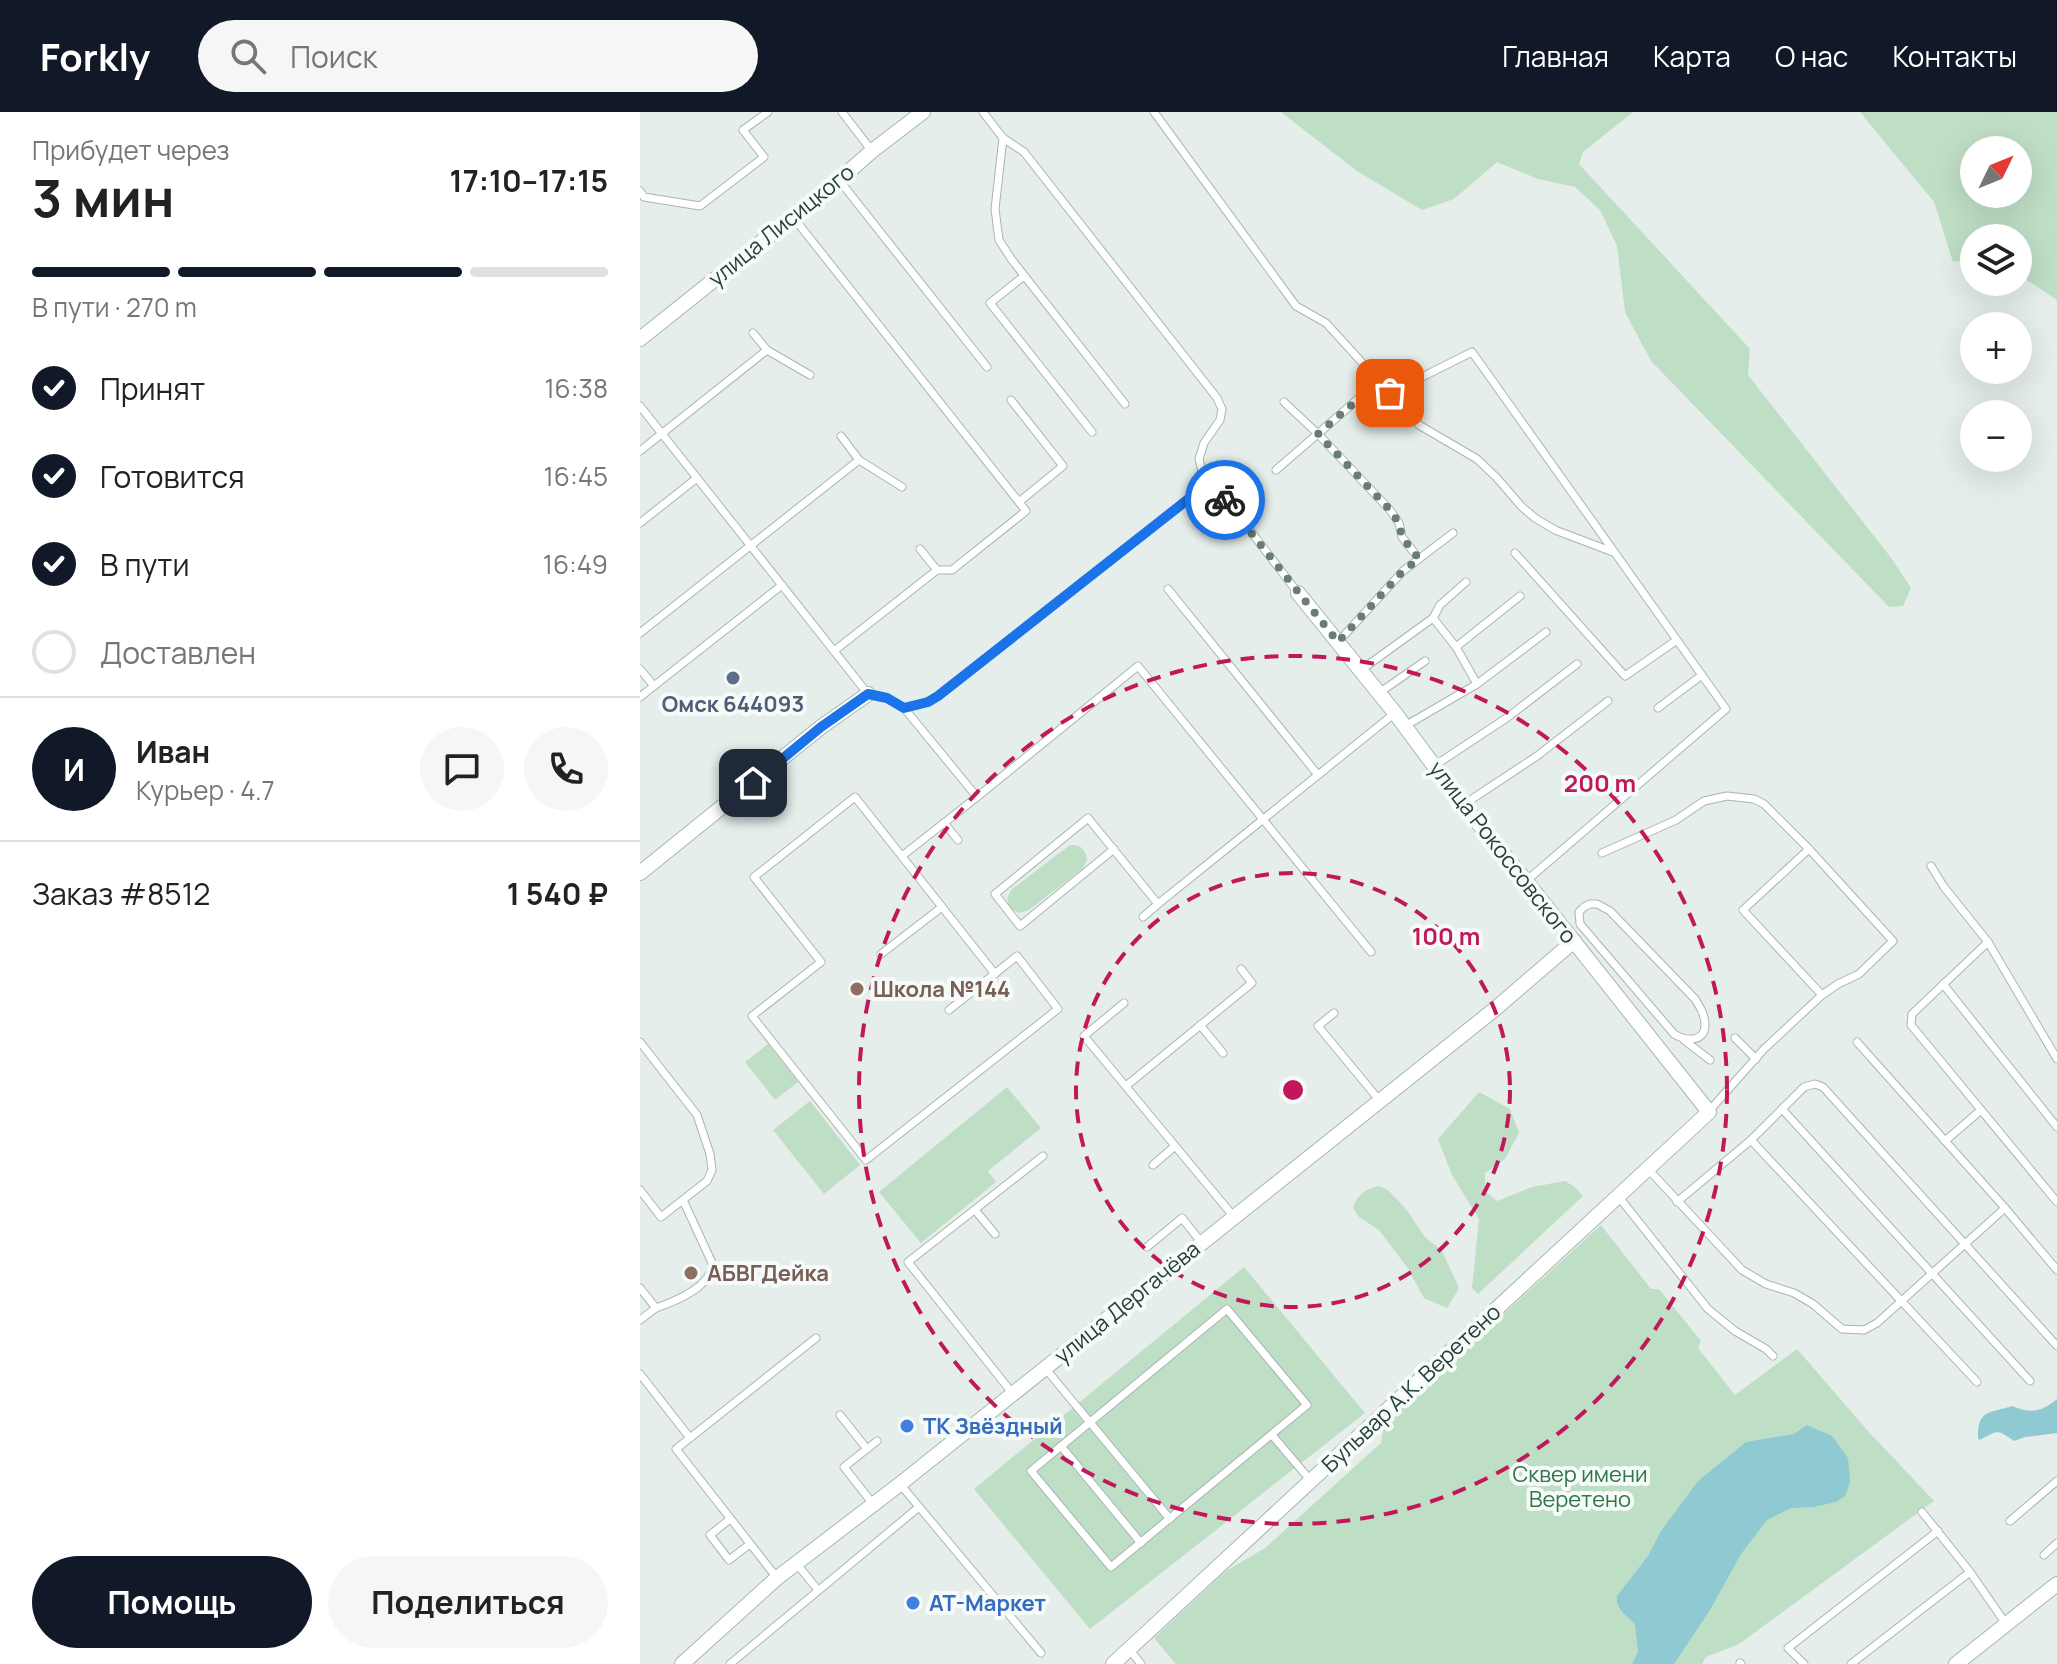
<!DOCTYPE html>
<html lang="ru">
<head>
<meta charset="utf-8">
<style>
	body { margin:0; font-family:Manrope,sans-serif; background:#f6f6f6; color:#222; height:100vh; display:flex; flex-direction:column; font-size:30px; white-space:nowrap }
	* { box-sizing:border-box; margin:0 }
	p { font-size:26px; color:#767676 }
	.icon { flex:none; width:44px; height:44px; fill:none; stroke:currentColor; stroke-width:2; stroke-linecap:round; stroke-linejoin:round }
	.map { position:relative; flex:1; overflow:hidden }
	.sheet { display:flex; flex-direction:column; background:#fff; width:640px }
	.sheet>* { flex:none }
	.needle { width:52px; rotate:47deg }
	.tools { position:absolute; left:1320px; top:24px; display:grid; gap:16px }
	.tools a { display:grid; place-items:center; width:72px; height:72px; border-radius:50%; background:#fff; box-shadow:0 8px 32px #0002; font-size:40px }
	.pin { position:absolute; display:grid; place-items:center; width:68px; height:68px; color:#fff; margin:-34px; border-radius:16px; box-shadow:0 4px 12px #0006 }
	.courier { position:absolute; display:grid; place-items:center; width:80px; height:80px; margin:-40px; border:6px solid #1a73e8; border-radius:50%; background:#fff; color:#222; box-shadow:0 2px 10px #0007 }
	.head em { font-style:normal; font-weight:700 }
	.head div { display:flex; flex-direction:column-reverse }
	.head { display:flex; align-items:center; justify-content:space-between; height:136px; padding:0 32px }
	h1 { font-size:52px; font-weight:700; line-height:60px }
	.bar { display:grid; grid-template-columns:repeat(4,1fr); gap:12px 8px; align-content:center; height:96px; padding:0 32px }
	.bar i { height:10px; border-radius:6px; background:#e0e0e0 }
	.bar .on { background:#111827 }
	.bar p { grid-column:span 4 }
	.line { display:flex; align-items:center; gap:20px; padding:0 32px; border-top:2px solid #e0e0e0 }
	.line div { flex:1 }
	.round { display:grid; place-items:center; flex:none; width:84px; height:84px; border-radius:42px; background:#f6f6f6 }
	ol { padding:0 32px; list-style:none }
	li { display:flex; align-items:center; gap:24px; height:88px }
	li p { margin-inline-start:auto }
	li .icon { padding:8px; border-radius:50%; background:#111827; color:#fff; stroke-width:4 }
	li:last-child { color:#767676 }
	li i { width:44px; height:44px; border:4px solid #e0e0e0; border-radius:50% }
	.primary-button { display:flex; gap:16px; margin-top:auto; padding:16px 32px }
	.primary-button a { flex:1; height:92px; border-radius:48px; background:#111827; color:#fff; font-size:32px; font-weight:700; line-height:92px; text-align:center }
	.primary-button a+a { background:#f6f6f6; color:#222 }
	header { display:flex; align-items:center; gap:48px; box-sizing:border-box; height:112px; padding:0 40px; background:#111827; color:#fff }
	header strong { font-size:38px }
	nav { display:flex; gap:44px; margin-inline-start:auto; font-size:28px }
	.search { width:560px; height:72px; background:#f6f6f6; display:flex; align-items:center; gap:20px; box-sizing:border-box; padding:0 28px; border-radius:44px; color:#767676; font-size:30px }
	main { display:flex; flex:1; min-height:0 }
	.map>svg:first-child { display:block }
</style>
</head>
<body>
<header>
<strong>Forkly</strong>
<div class="search"><svg class="icon" aria-label="search" viewBox="0 0 24 24"><circle cx="10" cy="10" r="6"/><path d="M15 15l6 6"/></svg>Поиск</div>
<nav><a>Главная</a><a>Карта</a><a>О нас</a><a>Контакты</a></nav>
</header>
<main>
<section class="sheet">
<div class="head"><div><h1>3 мин</h1><p>Прибудет через</p></div><em>17:10–17:15</em></div>
<div class="bar"><i class="on"></i><i class="on"></i><i class="on"></i><i></i><p>В пути · 270 m</p></div>
<ol>
<li><svg class="icon" aria-label="check" viewBox="0 0 24 24"><path d="M5 12l5 5 9-10"/></svg>Принят<p>16:38</p></li>
<li><svg class="icon" aria-label="check" viewBox="0 0 24 24"><path d="M5 12l5 5 9-10"/></svg>Готовится<p>16:45</p></li>
<li><svg class="icon" aria-label="check" viewBox="0 0 24 24"><path d="M5 12l5 5 9-10"/></svg>В пути<p>16:49</p></li>
<li><i></i>Доставлен</li>
</ol>
<div class="line" style="height:144px"><b class="round" style="background:#111827;color:#fff">И</b><div><b>Иван</b><p>Курьер · 4.7</p></div><a class="round"><svg class="icon" aria-label="chat" viewBox="0 0 24 24"><path d="M4 5h16v11H9l-5 4z"/></svg></a><a class="round"><svg class="icon" aria-label="phone" viewBox="0 0 24 24"><path d="M5 4h4l2 5-3 2q2 4 5 5l2-3 5 2v4C11 20 4 13 5 4z"/></svg></a></div>
<div class="line" style="height:104px"><div>Заказ #8512</div><b>1 540 ₽</b></div>
<div class="primary-button"><a>Помощь</a><a>Поделиться</a></div>
</section>
<div class="map">
<svg width="1417" height="1552" viewBox="0 0 1417 1552">
	<rect width="100%" height="100%" fill="#e5eeea"/>
	<g fill="#bfdec6" fill-rule="evenodd">
		<path d="M641,0H993L943,40L939,52L1110,237L1108,263L1252,447L1271,476L1263,494L1249,495L1011,249L985,200L977,134L960,98L935,75L898,67L857,50L814,87L782,98L717,59Z"/>
		<path d="M1220,0H1417V188L1378,162V126H1334V146L1313,150L1294,90ZM1334,38H1378V82H1334Z"/>
		<path d="M430,733C440,732 446,737 447,748L442,757L389,798L379,801L370,796L367,786L372,777Z"/>
		<path d="M128,932L158,970L135,988L105,950Z"/>
		<path d="M367,975L401,1016L348,1059L356,1070L281,1131L239,1080Z"/>
		<path d="M839,980L870,997L879,1021L865,1047L845,1061V1079L857,1089L892,1075L925,1069L935,1075L943,1084L838,1182L832,1176L839,1107L812,1063L798,1027Z"/>
		<path d="M170,989L220,1053L184,1082L133,1018Z"/>
		<path d="M739,1074L748,1078L766,1097L785,1125L802,1139L819,1176L807,1196L784,1186L767,1155L739,1118L719,1105L713,1096C717,1082 726,1077 739,1074Z"/>
		<path d="M961,1113L1011,1177H1019L1061,1229L1058,1236L1095,1283L1157,1237L1228,1319L1294,1389L1099,1532L1066,1545L1062,1552H536L514,1526L586,1459L625,1436L741,1331L744,1312Z"/>
		<path d="M604,1155L725,1301L450,1517L334,1377Z"/>
	</g>
	<g fill="#8fc9d1">
		<path d="M1417,1287V1321L1385,1325L1374,1329C1355,1315 1357,1320 1339,1328L1338,1326C1337,1298 1350,1301 1372,1294C1390,1302 1402,1300 1417,1287Z"/>
		<path d="M1167,1313L1192,1324L1208,1346L1210,1370L1205,1384L1196,1390L1173,1395L1151,1396L1127,1408L1101,1442L1070,1498L1034,1552H992L998,1540L995,1512C986,1503 975,1497 977,1484L1008,1444L1021,1419L1058,1369L1106,1330L1154,1322Z"/>
	</g>
	<g fill="none" stroke-linecap="round" stroke-linejoin="round">
		<g stroke="#a7b6b1" stroke-width="9">
			<g id="service">
				<path d="M202,0L232,39"/>
				<path d="M343,0L363,26L384,40L577,286L582,297L580,308L564,331L559,347L563,363L599,404L658,481"/>
				<path d="M514,0L656,194L686,211L779,313L837,347L857,366L881,394L895,406L915,418L973,440"/>
				<path d="M363,26L355,97L359,128L372,148L485,292"/>
				<path d="M199,68L347,255"/>
				<path d="M0,79L4,85L60,94L124,45L103,18L128,0"/>
				<path d="M153,105L386,399L312,458H297L194,539"/>
				<path d="M384,164L350,191L452,320"/>
				<path d="M127,238L170,263"/>
				<path d="M750,281L832,240L1086,597L886,769"/>
				<path d="M371,288L423,354L379,390"/>
				<path d="M644,290L678,322L750,398L759,411L762,425L779,447"/>
				<path d="M0,294L228,582L247,586L264,596L337,685L498,554L731,840"/>
				<path d="M0,339L127,238L113,221"/>
				<path d="M219,348L262,375"/>
				<path d="M636,358L748,261"/>
				<path d="M0,411L57,366"/>
				<path d="M280,437L297,458"/>
				<path d="M875,441L985,564L1037,528"/>
				<path d="M528,477L678,663"/>
				<path d="M793,506L800,493L826,470"/>
				<path d="M0,521L219,348L201,324"/>
				<path d="M698,530L763,459L813,421"/>
				<path d="M816,535L880,484"/>
				<path d="M0,557L14,574"/>
				<path d="M721,558L793,506L816,535L837,572"/>
				<path d="M739,581L785,549"/>
				<path d="M0,585L142,473"/>
				<path d="M264,596L288,590L298,584L570,370"/>
				<path d="M1018,596L1062,563"/>
				<path d="M765,614L837,572L906,520"/>
				<path d="M794,654L868,605L937,552"/>
				<path d="M823,693L897,644L968,589"/>
				<path d="M304,711L318,728"/>
				<path d="M474,737L380,814L355,782L448,706L518,792L755,601"/>
				<path d="M1169,737L1103,798L1182,883"/>
				<path d="M962,741L1036,708L1064,689L1087,684L1114,687L1124,692L1169,737L1253,829L1219,862L1198,872L1182,883L1124,937L1069,999"/>
				<path d="M262,744L337,685"/>
				<path d="M1291,754L1304,775L1348,830L1417,947"/>
				<path d="M950,792H957L970,799L1055,887C1060,895 1065,903 1065,913C1065,931 1045,929 1034,922L940,812L939,800L944,795Z"/>
				<path d="M503,805L518,792"/>
				<path d="M1348,830L1272,902L1271,913L1417,1090"/>
				<path d="M241,842L302,795"/>
				<path d="M1303,872L1417,1015"/>
				<path d="M484,891L444,924L594,1105"/>
				<path d="M309,898L377,844L418,897L226,1048L112,904L181,850L114,765L215,685L355,862"/>
				<path d="M694,901L678,914L740,989"/>
				<path d="M560,913L583,941"/>
				<path d="M1095,926L1116,947"/>
				<path d="M1044,928L1070,948"/>
				<path d="M0,930L57,1003L70,1042L72,1058L67,1069L21,1105L0,1078"/>
				<path d="M1217,930L1365,1096L1417,1158"/>
				<path d="M486,974L612,871L601,857"/>
				<path d="M1142,997L1390,1269"/>
				<path d="M1111,1028L1337,1270"/>
				<path d="M1305,1029L1341,998"/>
				<path d="M513,1053L535,1034"/>
				<path d="M1008,1057L1102,1158L1126,1172L1154,1181L1173,1192L1202,1217L1224,1218L1237,1211L1365,1096"/>
				<path d="M978,1084L1068,1197L1095,1219L1126,1237L1133,1244"/>
				<path d="M1037,1090L1111,1028L1164,975L1175,972L1183,975L1417,1234"/>
				<path d="M335,1098L355,1122"/>
				<path d="M507,1135L542,1106L561,1130"/>
				<path d="M0,1176L16,1196L0,1208"/>
				<path d="M16,1196C36,1189 69,1176 73,1153L43,1088"/>
				<path d="M587,1197L667,1293L471,1455L391,1359Z"/>
				<path d="M405,1256L530,1407"/>
				<path d="M0,1262L50,1326"/>
				<path d="M373,1282L268,1150L403,1044"/>
				<path d="M200,1303L227,1337"/>
				<path d="M632,1323L671,1369"/>
				<path d="M421,1334L501,1431"/>
				<path d="M260,1372L401,1541"/>
				<path d="M233,1392L204,1355L237,1329"/>
				<path d="M1282,1400L1330,1460L1366,1512"/>
				<path d="M90,1407L70,1423L89,1448L110,1432"/>
				<path d="M1370,1409L1417,1369"/>
				<path d="M1404,1443L1417,1431"/>
				<path d="M156,1451L178,1478"/>
				<path d="M137,1466L36,1337L176,1226"/>
				<path d="M489,1537L501,1552"/>
				<path d="M1100,1551L1101,1552"/>
				<path d="M90,1552L279,1395"/>
				<path d="M1164,1552L1148,1536L1298,1419"/>
				<path d="M1211,1552L1330,1460"/>
			</g>
		</g>
		<g stroke="#a7b6b1" stroke-width="16">
			<g id="minor">
				<path d="M0,227L199,68L232,39L283,0"/>
				<path d="M0,761L181,615L228,582"/>
				<path d="M42,1552L137,1466L260,1372L855,897L934,829"/>
				<path d="M473,1552L1069,1000L886,769L823,693L755,601L658,481"/>
				<path d="M1316,1552L1417,1472"/>
			</g>
		</g>
		<use href="#service" stroke="#fff" stroke-width="7"/>
		<use href="#minor" stroke="#fff" stroke-width="14"/>
	</g>
	<g fill="none" stroke-linecap="round" stroke-linejoin="round">
		<path stroke="#687d76" stroke-width="8" stroke-dasharray="0 14.4" d="M585,388L698,530L763,459L779,447L762,425L759,411L750,398L678,322L739,269L750,281"/>
		<path stroke="#1a73e8" stroke-width="10" d="M113,671L181,615L228,582L247,586L264,596L288,590L298,584L570,370L585,388"/>
	</g>
	<g fill="none" stroke="#c2185b" stroke-width="4" stroke-dasharray="14 10">
		<circle cx="653" cy="978" r="217"/>
		<circle cx="653" cy="978" r="434"/>
	</g>
	<circle fill="#5c6f8a" stroke="#f6faf8" stroke-width="3" cx="93" cy="566" r="8"/>
	<g fill="#8d6e63" stroke="#f6faf8" stroke-width="3">
		<circle cx="217" cy="877" r="8"/>
		<circle cx="51" cy="1161" r="8"/>
	</g>
	<g fill="#3f7fe0" stroke="#f6faf8" stroke-width="3">
		<circle cx="267" cy="1314" r="8"/>
		<circle cx="273" cy="1491" r="8"/>
	</g>
	<g text-anchor="middle" stroke-width="8" stroke-linejoin="round" paint-order="stroke">
		<g font-size="22" fill="#244037" stroke="#f6faf8">
			<text transform="translate(141 113) rotate(-39)" y="8">улица Лисицкого</text>
			<text transform="translate(863 740) rotate(52)" y="8">улица Рокоссовского</text>
			<text transform="translate(487 1190) rotate(-39)" y="8">улица Дергачёва</text>
			<text transform="translate(771 1276) rotate(-43)" y="8">Бульвар А.К. Веретено</text>
		</g>
		<g font-size="22" font-weight="bold" fill="#4e5e75" stroke="#f6faf8">
			<text x="93" y="600">Омск 644093</text>
		</g>
		<g font-size="22" font-weight="bold" fill="#785e54" stroke="#f6faf8" text-anchor="start">
			<text x="233" y="885">Школа №144</text>
			<text x="67" y="1169">АБВГДейка</text>
		</g>
		<g font-size="22" font-weight="bold" fill="#366cbe" stroke="#f6faf8" text-anchor="start">
			<text x="283" y="1322">ТК Звёздный</text>
			<text x="289" y="1499">АТ-Маркет</text>
		</g>
		<g font-size="22" fill="#2f7648" stroke="#f6faf8">
			<text x="940" y="1370">Сквер имени<tspan x="940" dy="25">Веретено</tspan></text>
		</g>
	</g>
	<circle cx="653" cy="978" r="12" fill="#c2185b" stroke="#f6faf8" stroke-width="4"/>
	<g font-size="24" text-anchor="middle" font-weight="bold" fill="#c2185b" stroke="#f6faf8" stroke-width="8" stroke-linejoin="round" paint-order="stroke">
		<text x="960" y="680">200 m</text>
		<text x="806" y="833">100 m</text>
	</g>
</svg>
<div class="tools">
<a><svg class="needle" viewBox="-14 -14 28 28"><path d="M0-13l5 13h-10z" fill="#e53935"/><path d="M0 13l5-13h-10z" fill="#767676"/></svg></a>
<a><svg class="icon" aria-label="layers" viewBox="0 0 24 24"><path d="M12 4l9 5-9 5-9-5zM3 14l9 5 9-5"/></svg></a>
<a>+</a>
<a>−</a>
</div>
<div class="pin" style="left:750px;top:281px;background:#ea580c"><svg class="icon" aria-label="bag" viewBox="0 0 24 24"><path d="M5 8h14l-1 12H6zM9 8a3 3 0 0 1 6 0"/></svg></div>
<div class="pin" style="left:113px;top:671px;background:#1f2937"><svg class="icon" aria-label="home" viewBox="0 0 24 24"><path d="M3 11l9-7 9 7M6 9v11h12V9"/></svg></div>
<div class="courier" style="left:585px;top:388px"><svg class="icon" aria-label="bike" viewBox="0 0 24 24"><circle cx="6" cy="16" r="4"/><circle cx="18" cy="16" r="4"/><path d="M6 16l4-8h5l3 8M10 8l3 8H6M13 5h3"/></svg></div>
</div>
</main>
</body>
</html>
